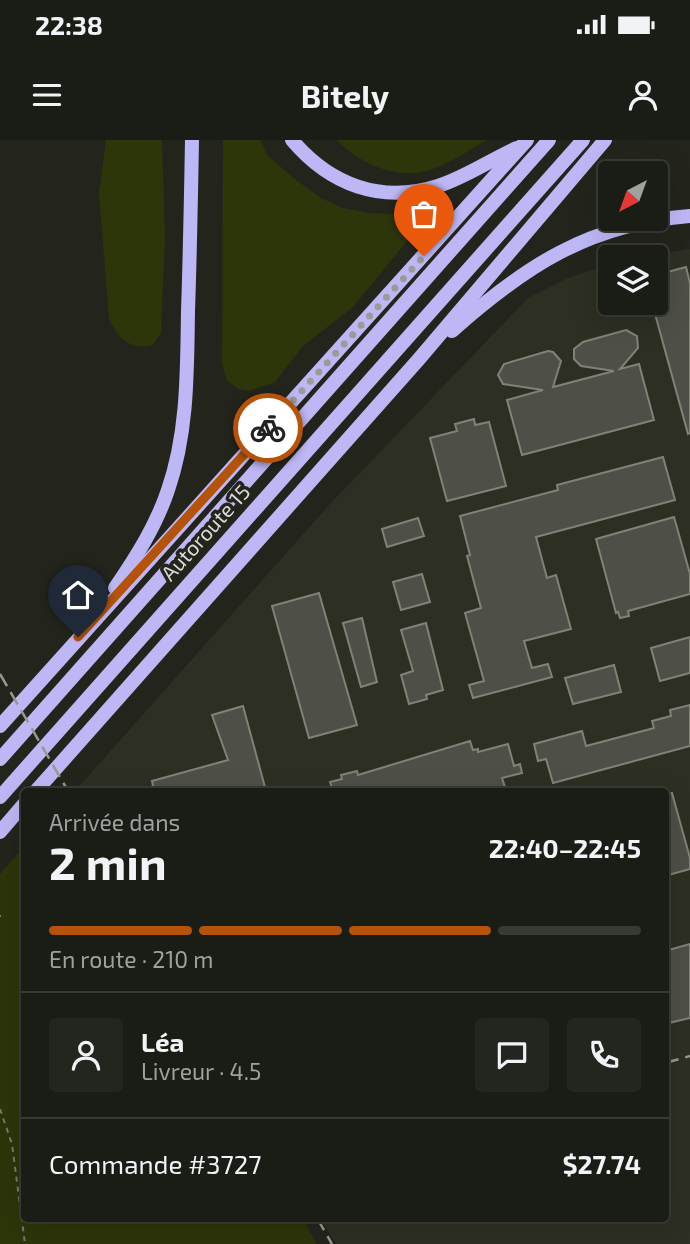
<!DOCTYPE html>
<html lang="fr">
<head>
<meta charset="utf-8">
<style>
	body { margin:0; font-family:"Exo 2",sans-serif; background:#23251f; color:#f1f3f6; height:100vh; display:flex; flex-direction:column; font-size:26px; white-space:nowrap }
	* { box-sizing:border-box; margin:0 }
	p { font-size:23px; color:#9fa1a1 }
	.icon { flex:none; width:38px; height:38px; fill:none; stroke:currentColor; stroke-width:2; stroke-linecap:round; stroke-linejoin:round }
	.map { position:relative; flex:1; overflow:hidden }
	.drawer { position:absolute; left:21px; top:648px; width:648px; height:434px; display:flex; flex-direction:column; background:#1a1c16; border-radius:7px; box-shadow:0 7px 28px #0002,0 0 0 2px #383a35 }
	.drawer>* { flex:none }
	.needle { width:46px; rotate:221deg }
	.tools { position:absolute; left:598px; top:21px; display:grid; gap:14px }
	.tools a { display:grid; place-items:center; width:70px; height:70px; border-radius:7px; background:#1a1c16; box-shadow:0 7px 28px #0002,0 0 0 2px #383a35; font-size:35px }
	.pin { position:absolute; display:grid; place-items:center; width:60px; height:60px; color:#fff; margin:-72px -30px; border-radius:50% 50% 50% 0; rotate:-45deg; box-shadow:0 0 7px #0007 }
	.pin .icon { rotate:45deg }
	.courier { position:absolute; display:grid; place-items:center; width:70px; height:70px; margin:-35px; border:5px solid #b45309; border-radius:50%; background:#fff; color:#222; box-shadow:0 2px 9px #0007 }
	.headline em { font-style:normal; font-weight:700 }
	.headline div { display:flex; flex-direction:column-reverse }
	.headline { display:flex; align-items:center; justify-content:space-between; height:119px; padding:0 28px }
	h1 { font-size:46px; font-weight:700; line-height:52px }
	.bar { display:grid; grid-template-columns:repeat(4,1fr); gap:10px 7px; align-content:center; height:84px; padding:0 28px }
	.bar i { height:9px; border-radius:5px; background:#383a35 }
	.bar .active { background:#b45309 }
	.bar p { grid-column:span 4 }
	.line { display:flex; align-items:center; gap:18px; padding:0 28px; border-top:2px solid #383a35 }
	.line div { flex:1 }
	.round { display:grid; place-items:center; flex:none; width:74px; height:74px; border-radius:7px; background:#23251f }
	.status { display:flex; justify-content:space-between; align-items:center; height:49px; padding:0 35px; background:#1a1c16; direction:ltr }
	.status svg { height:19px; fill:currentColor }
	header { display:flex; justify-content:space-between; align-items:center; height:91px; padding:0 28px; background:#1a1c16; font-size:32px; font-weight:700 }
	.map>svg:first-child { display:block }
</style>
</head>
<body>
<div class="status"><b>22:38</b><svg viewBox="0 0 49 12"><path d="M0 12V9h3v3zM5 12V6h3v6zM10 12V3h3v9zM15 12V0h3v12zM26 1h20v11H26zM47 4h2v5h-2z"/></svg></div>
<header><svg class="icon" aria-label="menu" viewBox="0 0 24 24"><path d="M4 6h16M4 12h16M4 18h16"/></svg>Bitely<svg class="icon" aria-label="person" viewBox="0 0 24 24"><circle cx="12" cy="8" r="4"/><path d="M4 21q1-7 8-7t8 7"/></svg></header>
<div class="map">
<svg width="690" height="1104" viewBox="0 0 690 1104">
	<rect width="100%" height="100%" fill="#23251d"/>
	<path fill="#2c2f21" d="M690,109V1104H336L320,1078H665V651H75L329,365L528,158L568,138L611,124V163H656V117H638Z"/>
	<g fill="#2d350a">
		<path d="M106,0H162L165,97L161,193L153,205C130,211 118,198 109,179L99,53Z"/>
		<path d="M223,0H261L267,15L295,39L321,58L343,68L370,73L424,75L425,79L353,167L303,206L275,242L249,251L238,249L227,240L222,224Z"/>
		<path d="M337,0H487C471,9 455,20 438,27C403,43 362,26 337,0Z"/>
		<path d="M24,707V1078H302L317,1104H0V734Z"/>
	</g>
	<g fill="#4e5047" stroke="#808278" stroke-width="2">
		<path d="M686,127L690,143V293L688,294L652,163H656V135Z"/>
		<path d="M626,190L637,196L638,208L620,229L639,224L654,280L522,315L507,260L543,250L503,244L498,235L504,224L548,211L553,212L561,221L553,247L614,231L581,226L574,219V209L583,202Z"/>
		<path d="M474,279L475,285L489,282L506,346L447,361L430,298L457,291L455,284Z"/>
		<path d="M663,317L675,360L536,397L547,438L556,435L571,489L524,501L532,528L548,524L552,537L473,558L469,545L484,541L465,473L481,468L467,416L470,415L460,376L558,350L557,345Z"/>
		<path d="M674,377L690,434V454L628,471L629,476L620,478L618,472L616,473L596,399Z"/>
		<path d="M418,378L424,396L387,407L382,389Z"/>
		<path d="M422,434L430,462L401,470L393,442Z"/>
		<path d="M319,453L357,585L309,598L272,466Z"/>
		<path d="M362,478L377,542L361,547L343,483Z"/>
		<path d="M426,483L443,550L426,555L427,559L409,564L401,535L413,531L401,490Z"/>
		<path d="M690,497V533L660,541L651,508Z"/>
		<path d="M614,525L621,552L573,564L565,538Z"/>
		<path d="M690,565V606L553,643L546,619L538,621L534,604L582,591L586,606L654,588L652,581L671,576L670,570Z"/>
		<path d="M243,566L266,651H154L152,641L228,620L212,575Z"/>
		<path d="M470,601L473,610L478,609V612L508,604L514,626L520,624L522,633L502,638L505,647L490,651H333L330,642L342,639L341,635L357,631L358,635Z"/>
		<path d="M672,653L690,718V729L665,736V655Z"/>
		<path d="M690,804V878L665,884V811Z"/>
	</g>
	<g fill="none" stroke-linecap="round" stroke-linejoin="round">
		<g stroke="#757770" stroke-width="2" stroke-dasharray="5 5" stroke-linecap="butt">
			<path d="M0,777V775"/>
			<path d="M0,969L12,1004L25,1104"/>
		</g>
		<g stroke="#bdb7f5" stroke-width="14">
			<path d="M292,0C330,45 381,64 438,46C466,37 490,20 517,8"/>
			<path d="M452,191C525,126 589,84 690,76"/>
			<path d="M115,448C136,417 156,386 168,350C188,292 187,231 188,171C190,114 191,57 192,0"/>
			<path d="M0,586L527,0"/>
			<path d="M0,619L549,0"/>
			<path d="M36,651L419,219L605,0"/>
			<path d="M0,657L583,0"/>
			<path d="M0,692L24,664"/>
		</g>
		<g stroke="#969892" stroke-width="2.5" stroke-dasharray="14 7" stroke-linecap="butt">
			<path d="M0,534L68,651"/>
			<path d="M665,923L690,916"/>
			<path d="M317,1078L332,1104"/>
		</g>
	</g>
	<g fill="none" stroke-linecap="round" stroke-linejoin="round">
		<path stroke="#9a9b95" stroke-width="7" stroke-dasharray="0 12.6" d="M268,288L424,116"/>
		<path stroke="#b45309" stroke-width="9" d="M78,497L268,288"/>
	</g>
	<g text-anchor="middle" stroke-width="7" stroke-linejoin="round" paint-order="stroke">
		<g font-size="21" fill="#dadbd6" stroke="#23251d">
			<text transform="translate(206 393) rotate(-48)" y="7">Autoroute 15</text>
		</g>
	</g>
</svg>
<div class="tools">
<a><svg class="needle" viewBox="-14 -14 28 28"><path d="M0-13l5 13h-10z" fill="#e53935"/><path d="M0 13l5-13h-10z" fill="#9fa1a1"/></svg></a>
<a><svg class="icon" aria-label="layers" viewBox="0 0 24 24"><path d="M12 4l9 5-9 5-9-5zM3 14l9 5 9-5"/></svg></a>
</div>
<div class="pin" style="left:424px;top:116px;background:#ea580c"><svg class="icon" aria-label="bag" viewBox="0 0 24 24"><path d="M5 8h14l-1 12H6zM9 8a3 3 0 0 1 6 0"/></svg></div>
<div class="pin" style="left:78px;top:497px;background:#1f2937"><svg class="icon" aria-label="home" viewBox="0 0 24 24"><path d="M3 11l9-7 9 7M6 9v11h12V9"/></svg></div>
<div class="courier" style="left:268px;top:288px"><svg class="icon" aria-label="bike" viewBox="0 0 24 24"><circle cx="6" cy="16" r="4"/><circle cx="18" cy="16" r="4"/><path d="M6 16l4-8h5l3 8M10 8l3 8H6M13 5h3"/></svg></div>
<section class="drawer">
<div class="headline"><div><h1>2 min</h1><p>Arrivée dans</p></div><em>22:40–22:45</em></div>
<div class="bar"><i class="active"></i><i class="active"></i><i class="active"></i><i></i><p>En route · 210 m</p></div>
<div class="line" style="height:126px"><a class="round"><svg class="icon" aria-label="person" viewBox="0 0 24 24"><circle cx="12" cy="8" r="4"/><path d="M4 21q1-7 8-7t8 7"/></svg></a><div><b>Léa</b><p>Livreur · 4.5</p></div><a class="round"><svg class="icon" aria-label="chat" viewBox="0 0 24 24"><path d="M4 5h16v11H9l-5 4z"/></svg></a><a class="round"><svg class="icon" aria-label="phone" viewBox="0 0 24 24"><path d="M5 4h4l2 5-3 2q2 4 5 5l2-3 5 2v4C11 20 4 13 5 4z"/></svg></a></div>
<div class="line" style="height:91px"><div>Commande #3727</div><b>$27.74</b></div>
</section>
</div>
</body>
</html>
